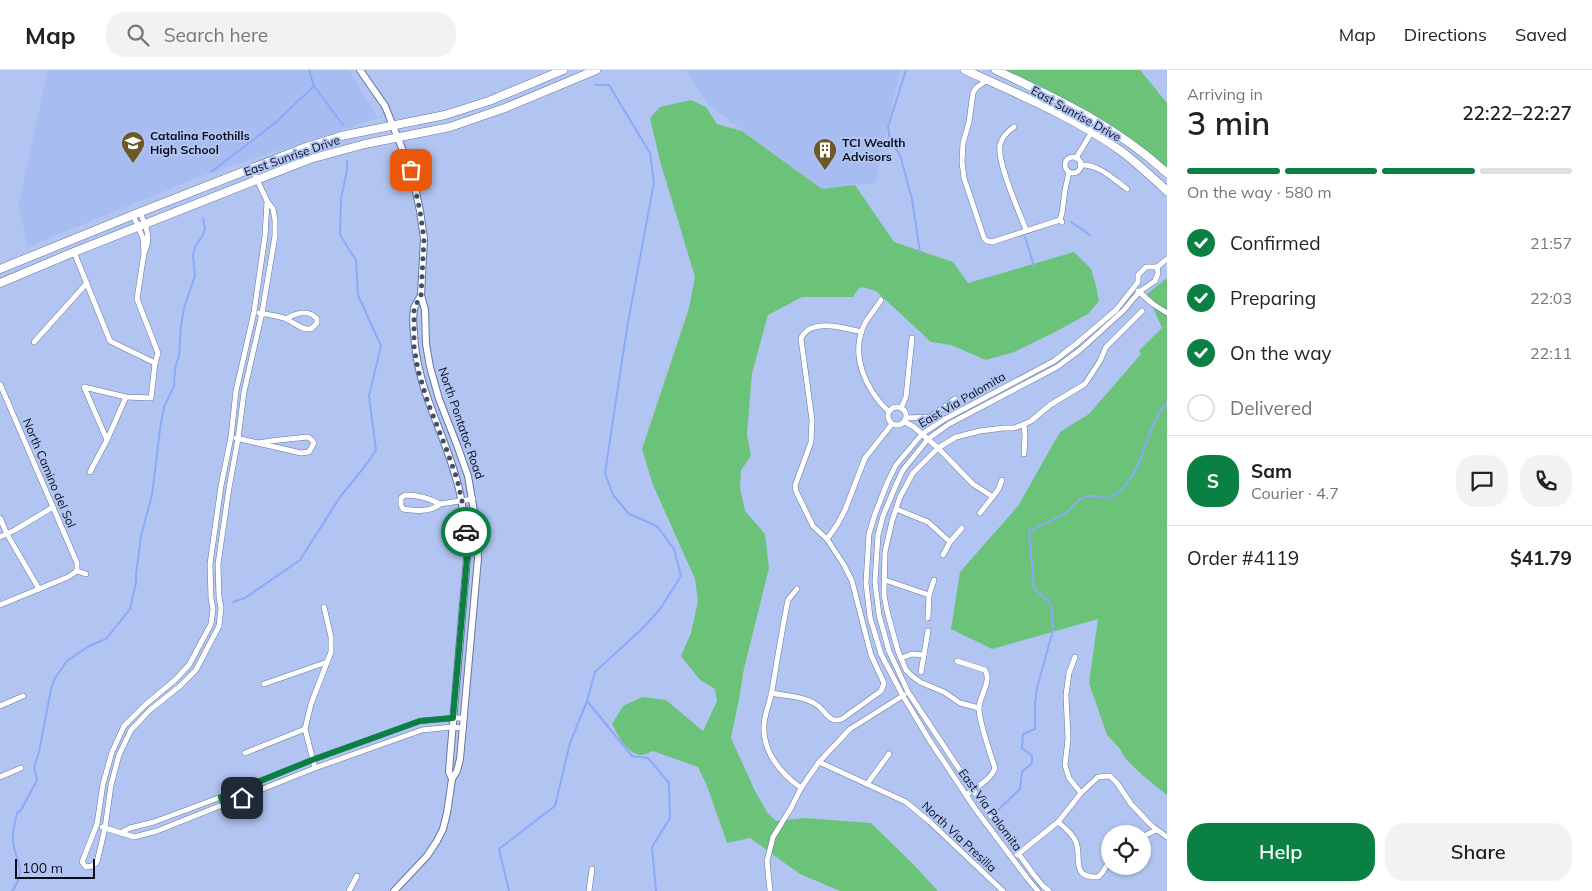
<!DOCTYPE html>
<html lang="en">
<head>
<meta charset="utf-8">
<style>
	body { margin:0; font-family:Mulish,sans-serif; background:#f2f2f2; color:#222; height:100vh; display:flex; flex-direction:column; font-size:19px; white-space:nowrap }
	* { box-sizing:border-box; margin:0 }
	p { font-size:16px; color:#767676 }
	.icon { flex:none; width:28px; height:28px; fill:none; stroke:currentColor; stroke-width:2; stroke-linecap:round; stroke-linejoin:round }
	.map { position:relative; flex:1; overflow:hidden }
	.panel { display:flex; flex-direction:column; background:#fff; width:425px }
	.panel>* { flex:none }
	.buttons { position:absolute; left:1101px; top:755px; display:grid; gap:10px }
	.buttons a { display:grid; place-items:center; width:50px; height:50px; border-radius:50%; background:#fff; box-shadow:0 1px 4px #0004; font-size:25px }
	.scale { position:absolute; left:15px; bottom:12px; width:80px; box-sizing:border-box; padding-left:5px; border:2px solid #090e1e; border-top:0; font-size:14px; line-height:18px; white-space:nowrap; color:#090e1e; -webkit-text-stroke:4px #b2c5f2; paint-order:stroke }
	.pin { position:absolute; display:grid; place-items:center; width:42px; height:42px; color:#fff; margin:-21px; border-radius:10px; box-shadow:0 2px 8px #0006 }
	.courier { position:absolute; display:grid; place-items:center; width:50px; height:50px; margin:-25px; border:4px solid #0b8043; border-radius:50%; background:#fff; color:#222; box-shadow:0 1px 6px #0007 }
	.overview em { font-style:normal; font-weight:600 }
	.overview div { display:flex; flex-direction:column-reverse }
	.overview { display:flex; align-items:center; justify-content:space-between; height:85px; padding:0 20px }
	h1 { font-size:32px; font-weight:600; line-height:38px }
	.bar { display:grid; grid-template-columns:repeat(4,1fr); gap:8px 5px; align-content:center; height:60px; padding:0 20px }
	.bar i { height:6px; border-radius:4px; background:#e0e0e0 }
	.bar .on { background:#0b8043 }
	.bar p { grid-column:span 4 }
	.line { display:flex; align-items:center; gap:12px; padding:0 20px; border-top:1px solid #e0e0e0 }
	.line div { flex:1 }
	.round { display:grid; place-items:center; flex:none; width:52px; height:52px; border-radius:20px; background:#f2f2f2 }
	ol { padding:0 20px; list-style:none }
	li { display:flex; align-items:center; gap:15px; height:55px }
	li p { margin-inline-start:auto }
	li .icon { padding:5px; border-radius:50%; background:#0b8043; color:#fff; stroke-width:4 }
	li:last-child { color:#767676 }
	li i { width:28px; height:28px; border:2px solid #e0e0e0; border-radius:50% }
	.cta { display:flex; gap:10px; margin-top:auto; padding:10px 20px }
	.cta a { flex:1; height:58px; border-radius:20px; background:#0b8043; color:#fff; font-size:20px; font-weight:600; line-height:58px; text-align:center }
	.cta a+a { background:#f2f2f2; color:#222 }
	header { display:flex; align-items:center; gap:30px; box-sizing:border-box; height:70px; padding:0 25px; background:#fff; border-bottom:1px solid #e0e0e0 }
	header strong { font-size:24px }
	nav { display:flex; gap:28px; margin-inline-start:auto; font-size:18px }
	.search { width:350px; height:45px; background:#f2f2f2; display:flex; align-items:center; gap:12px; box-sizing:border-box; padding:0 18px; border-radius:20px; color:#767676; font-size:19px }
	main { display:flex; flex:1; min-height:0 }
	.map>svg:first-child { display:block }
</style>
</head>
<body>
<header>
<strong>Map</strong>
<div class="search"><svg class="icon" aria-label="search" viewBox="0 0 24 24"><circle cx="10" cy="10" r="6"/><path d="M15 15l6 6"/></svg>Search here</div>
<nav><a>Map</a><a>Directions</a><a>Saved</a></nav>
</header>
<main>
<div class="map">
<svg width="1167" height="821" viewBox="0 0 1167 821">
	<rect width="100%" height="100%" fill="#b2c5f2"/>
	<g fill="#a7bcf0">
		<path d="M48,0H349L378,48L204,105L27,177L19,134Z"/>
		<path d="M686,0H900L875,113L822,119L708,35Z"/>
	</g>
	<g fill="#6ac379">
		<path d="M996,0H1140L1167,33V103L1131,73Z"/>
		<path d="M691,30L706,37L717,54L742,61L822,119L855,115L894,172L953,192L968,213L1074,182L1091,199L1096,216L1099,231L1088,244L1053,263L1014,282L986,290L951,275L931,272L876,221L863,217L858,219L853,227H802L768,245L752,303L747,365L751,386L741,400L740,418L745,441L765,464L769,498L743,603L740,624L731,668L755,721L767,742L776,751L805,748L871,753L914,795L938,821H840L800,804L750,768L727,773L707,716L698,697L653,681C650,682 645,685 642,685C627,685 618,665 612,654L623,636L642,627L666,630L703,661L717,631L715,619L700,610L681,586L691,563L698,531L695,509L653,415L642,379L689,238L695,207L660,91L650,48L660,37Z"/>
		<path d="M1167,208V725C1156,716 1124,692 1121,680L1107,665L1089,613L1098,549L992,579L951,559L960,502L1018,436L1060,362L1089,344L1141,284L1139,281L1162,258L1147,224Z"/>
	</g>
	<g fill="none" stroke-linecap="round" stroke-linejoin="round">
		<g stroke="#8ba9fb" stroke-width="2">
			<path d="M309,0L314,16L343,55"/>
			<path d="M906,0L888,57L890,70L900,85L912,129L920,182"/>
			<path d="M595,15H609L650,83L654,112L627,258L605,403L613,425L629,444L657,456L674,479L681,506L660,539L643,558L595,602L587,631L632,686L648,688L669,713L670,748L652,777L656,821"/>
			<path d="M211,102L275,53L314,16"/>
			<path d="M1071,152L1090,165"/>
			<path d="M1025,167L1034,196"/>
			<path d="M233,532L245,528L300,490L340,427L365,396L376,380L369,326L381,276L358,225L356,190L340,165L341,129L347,100V91"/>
			<path d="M997,741L1020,719L1022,702L1032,693V686L1022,678L1023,664L1035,659V633L1037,618L1053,560L1051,534L1034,518L1029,461C1042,455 1055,450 1067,442C1072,438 1075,432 1081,429C1089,423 1094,427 1103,428C1117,430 1130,410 1136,399C1147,377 1150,351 1167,333"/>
			<path d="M12,821C28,799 15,792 13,771C12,762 15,752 17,743L21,740L37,710L34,697L39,682L51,619L55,608L67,591L89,576L106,569L130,539L136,513V504L141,466L152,425L160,359L164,337L174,316L175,298L179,286L181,256L184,238L195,206L193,185L195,177L203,165L205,158L203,148"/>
			<path d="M509,821L499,779L555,736L570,673L587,631"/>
		</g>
		<g stroke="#65759f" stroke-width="6">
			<g id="minor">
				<path d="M987,10L976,18L973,23L969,52L963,73L962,92L964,108L984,168L987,171L992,172L1060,150"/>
				<path d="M1014,57C1008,61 1002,67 1000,75C997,93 1019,141 1026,160"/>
				<circle cx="1073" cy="95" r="8"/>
				<path d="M1076,88L1098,52"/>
				<path d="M1080,95C1099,94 1113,109 1127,119"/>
				<path d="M252,99L267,131L273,139L275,150V166L262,243L244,322L238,369L229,418L218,494L219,527L221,538L219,556L196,600L180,616L150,640L131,660L119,685L111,715L105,758L97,792L92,796L86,797L82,792L97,754L103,714L112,682L124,656L145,635L175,610L189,595L211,554L213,539L211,528L210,494L221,416L231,367L236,321L254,242L265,166L267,131"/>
				<path d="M133,145L143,168L144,183C152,168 146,157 140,142"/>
				<path d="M1062,152L1060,150L1062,143L1065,120L1069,102"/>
				<path d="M74,182L110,271L155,293"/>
				<path d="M1138,221L1153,234L1167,243"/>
				<path d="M881,230C876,238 870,245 865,253C849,285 866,320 889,342"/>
				<path d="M259,243C267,244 276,246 284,248C294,252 301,260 311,259L317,253V249C309,239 296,243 286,249"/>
				<path d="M34,272L87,213"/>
				<path d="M0,314L77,493V501"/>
				<circle cx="897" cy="346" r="9"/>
				<path d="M901,338L906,327L912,268"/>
				<path d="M907,348L930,347L955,329"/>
				<path d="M905,352L914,357L938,378L973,414L993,427"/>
				<path d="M1024,355L1025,366L1024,384"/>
				<path d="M236,368L301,383L309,382L314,373L312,370L308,367L279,370L257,373"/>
				<path d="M107,370L126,327"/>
				<path d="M90,402L107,370L84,317L126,327L151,328L155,293L158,283L137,229L144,183"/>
				<path d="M440,434C429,428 418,425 405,425L401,428V435L403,439C414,441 432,442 440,434L473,429"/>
				<path d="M896,439L928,452L950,472"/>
				<path d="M980,443L998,420L1002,410"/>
				<path d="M0,448L7,464L39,519"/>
				<path d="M0,467L15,460L53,437"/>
				<path d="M827,469L837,455L845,440L865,388L892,354"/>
				<path d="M943,485L950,472L962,458"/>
				<path d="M77,501L86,504"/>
				<path d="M885,510L929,525"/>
				<path d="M797,519L788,530C782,560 777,590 772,621C770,632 765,643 764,654C762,681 780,703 801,718"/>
				<path d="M0,535L68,507L77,501"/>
				<path d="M928,548L929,525L934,510"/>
				<path d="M1075,587L1069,603L1066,625L1068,669L1065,695L1069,708L1081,723"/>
				<path d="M901,588L912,584L924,585"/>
				<path d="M957,591L985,600C992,610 980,626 979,637C978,648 991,686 995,698C991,710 975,718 966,725"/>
				<path d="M921,602L928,561"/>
				<path d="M264,614L327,592"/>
				<path d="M771,623C786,626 804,626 817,635C826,641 829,654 842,649L881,621L884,613L871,585L852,511L844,495L827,469L813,456L796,421L795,416L811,372L812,350L801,269C809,247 845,258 862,262"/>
				<path d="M0,636L23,626"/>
				<path d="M979,638L960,633L944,622L920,612L912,606L906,600L898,581L887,541L884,525L885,482L892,451L900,427L913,403L938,378L956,367L980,361L1004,358H1014L1022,355L1031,351L1050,335L1085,314L1100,291L1106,277L1142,241"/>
				<path d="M245,683L305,659"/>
				<path d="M819,692L906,732L930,752L1003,821"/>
				<path d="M315,698L305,659L311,634L331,582V567L324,537"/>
				<path d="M0,707L21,698"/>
				<path d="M867,714L889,684"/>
				<path d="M1058,752C1064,757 1073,764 1076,772C1082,788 1070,808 1098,807L1102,803L1110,790"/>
				<path d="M102,757L134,767L157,761L315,698L422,660L452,657L463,658"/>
				<path d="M120,763L130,758L154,752L221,727L312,690L420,651L453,648H464"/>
				<path d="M1142,767L1156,760"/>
				<path d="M1017,785L1058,752L1081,723L1098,707L1110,706L1117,713L1131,734L1152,756L1167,767"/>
				<path d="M349,821L357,806"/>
				<path d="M589,821L592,799"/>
				<path d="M770,821L767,791L773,767L791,738L801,718L819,692L850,659L904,625"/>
				<path d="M1038,821L1027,808L976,740L930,671L903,626L881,584L870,547L866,513L869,464L875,444L888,411L896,395L922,364L945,349L1054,291L1076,274L1116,240L1138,212V205L1146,197H1157L1167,189"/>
				<path d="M1049,821L1043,816L1034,805L983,735L908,622L889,581L879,545L875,512L878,465L883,446L896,415L903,400L928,369L949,354L1057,297L1080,280L1124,240L1139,222L1155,211L1158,203L1157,197"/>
			</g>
		</g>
		<g stroke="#65759f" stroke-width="8">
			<g id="tertiary">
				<path d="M360,0L385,36L412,103L420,141L424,169L421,225L425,240L426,274L430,297L439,329L457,375L468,406L476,453L478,488L460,689L457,701L452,709L447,743L443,759L437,771L427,786L394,821"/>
				<path d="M421,225C419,230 415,234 414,239C413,246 413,255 414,262C416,317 442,357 456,408C464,434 466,461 467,488L450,688L449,702L452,709"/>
			</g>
		</g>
		<g stroke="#65759f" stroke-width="9">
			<g id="primary">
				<path d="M965,0C1018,24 1074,47 1121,81C1137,93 1152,107 1167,121"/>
				<path d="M996,0C1059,30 1114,55 1167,103"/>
				<path d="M0,199L133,145L306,77L341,66L445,45L489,31L563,0"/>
				<path d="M0,213L74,182L310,89L365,74L450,57L505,38L596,0"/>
			</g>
		</g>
		<use href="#minor" stroke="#fff" stroke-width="5"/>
		<use href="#tertiary" stroke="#fff" stroke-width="6"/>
		<use href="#primary" stroke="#fff" stroke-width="8"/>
	</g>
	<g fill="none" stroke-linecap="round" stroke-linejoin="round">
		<path stroke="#444e68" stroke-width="5" stroke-dasharray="0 9" d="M411,100L420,141L424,169L421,226L414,238V276L418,300L428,333L446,378L457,409L462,431L466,462"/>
		<path stroke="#0b8043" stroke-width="6" d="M242,728L224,735L221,727L312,690L420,651L453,648L467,488L466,462"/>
	</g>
	<defs>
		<g id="school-pin" transform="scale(1.25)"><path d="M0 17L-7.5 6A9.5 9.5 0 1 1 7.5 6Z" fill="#6d5928" stroke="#b2c5f2"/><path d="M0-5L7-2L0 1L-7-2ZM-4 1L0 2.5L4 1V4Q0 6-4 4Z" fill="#fff"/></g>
		<g id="building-pin" transform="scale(1.25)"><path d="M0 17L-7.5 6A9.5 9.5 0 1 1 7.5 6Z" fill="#6d5928" stroke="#b2c5f2"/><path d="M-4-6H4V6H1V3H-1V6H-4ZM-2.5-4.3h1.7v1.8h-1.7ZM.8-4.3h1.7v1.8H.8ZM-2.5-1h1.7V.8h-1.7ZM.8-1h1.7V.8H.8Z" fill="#fff"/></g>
	</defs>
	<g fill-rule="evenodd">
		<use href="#school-pin" x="133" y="73"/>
		<use href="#building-pin" x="825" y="80"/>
	</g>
	<g text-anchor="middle" stroke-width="4" stroke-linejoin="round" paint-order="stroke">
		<g font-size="12" fill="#090e1e" stroke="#b2c5f2">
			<text transform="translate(1076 44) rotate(29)" y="4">East Sunrise Drive</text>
			<text transform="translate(292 86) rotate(-19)" y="4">East Sunrise Drive</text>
			<text transform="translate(962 330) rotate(-30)" y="4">East Via Palomita</text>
			<text transform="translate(461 353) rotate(71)" y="4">North Pontatoc Road</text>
			<text transform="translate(49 403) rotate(67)" y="4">North Camino del Sol</text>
			<text transform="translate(990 740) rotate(54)" y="4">East Via Palomita</text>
			<text transform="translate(959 767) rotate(43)" y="4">North Via Presilla</text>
		</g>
		<g font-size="12" font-weight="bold" fill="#090e1e" stroke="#b2c5f2" text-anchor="start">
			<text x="150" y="70">Catalina Foothills<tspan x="150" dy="14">High School</tspan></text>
			<text x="842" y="77">TCI Wealth<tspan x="842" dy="14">Advisors</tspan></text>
		</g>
	</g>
</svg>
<div class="buttons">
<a><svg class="icon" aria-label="locate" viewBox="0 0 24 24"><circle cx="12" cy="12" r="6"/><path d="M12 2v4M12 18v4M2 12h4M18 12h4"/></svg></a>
</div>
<div class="scale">100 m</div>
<div class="pin" style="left:411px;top:100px;background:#ea580c"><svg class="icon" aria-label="bag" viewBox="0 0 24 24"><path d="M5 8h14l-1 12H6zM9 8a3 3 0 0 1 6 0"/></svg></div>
<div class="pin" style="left:242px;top:728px;background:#1f2937"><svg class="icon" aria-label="home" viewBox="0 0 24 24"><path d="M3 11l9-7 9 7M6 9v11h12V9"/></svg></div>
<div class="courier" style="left:466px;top:462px"><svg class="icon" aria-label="car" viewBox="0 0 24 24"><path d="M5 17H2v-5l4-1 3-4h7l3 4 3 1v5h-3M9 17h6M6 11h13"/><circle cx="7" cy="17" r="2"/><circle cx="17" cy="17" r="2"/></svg></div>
</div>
<section class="panel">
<div class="overview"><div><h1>3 min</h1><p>Arriving in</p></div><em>22:22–22:27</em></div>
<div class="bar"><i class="on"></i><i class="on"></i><i class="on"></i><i></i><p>On the way · 580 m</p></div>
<ol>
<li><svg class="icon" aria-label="check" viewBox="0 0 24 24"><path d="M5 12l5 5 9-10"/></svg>Confirmed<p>21:57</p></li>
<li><svg class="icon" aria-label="check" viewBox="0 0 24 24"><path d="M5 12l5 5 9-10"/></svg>Preparing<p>22:03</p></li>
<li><svg class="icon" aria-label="check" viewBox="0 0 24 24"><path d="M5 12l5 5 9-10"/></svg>On the way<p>22:11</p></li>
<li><i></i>Delivered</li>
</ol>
<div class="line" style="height:90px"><b class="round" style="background:#0b8043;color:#fff">S</b><div><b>Sam</b><p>Courier · 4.7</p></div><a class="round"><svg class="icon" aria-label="chat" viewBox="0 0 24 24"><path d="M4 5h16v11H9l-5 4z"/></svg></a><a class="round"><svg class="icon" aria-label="phone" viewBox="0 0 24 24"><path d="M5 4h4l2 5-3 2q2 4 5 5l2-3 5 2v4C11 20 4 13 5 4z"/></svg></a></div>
<div class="line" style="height:65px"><div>Order #4119</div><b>$41.79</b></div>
<div class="cta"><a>Help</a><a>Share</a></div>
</section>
</main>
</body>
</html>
